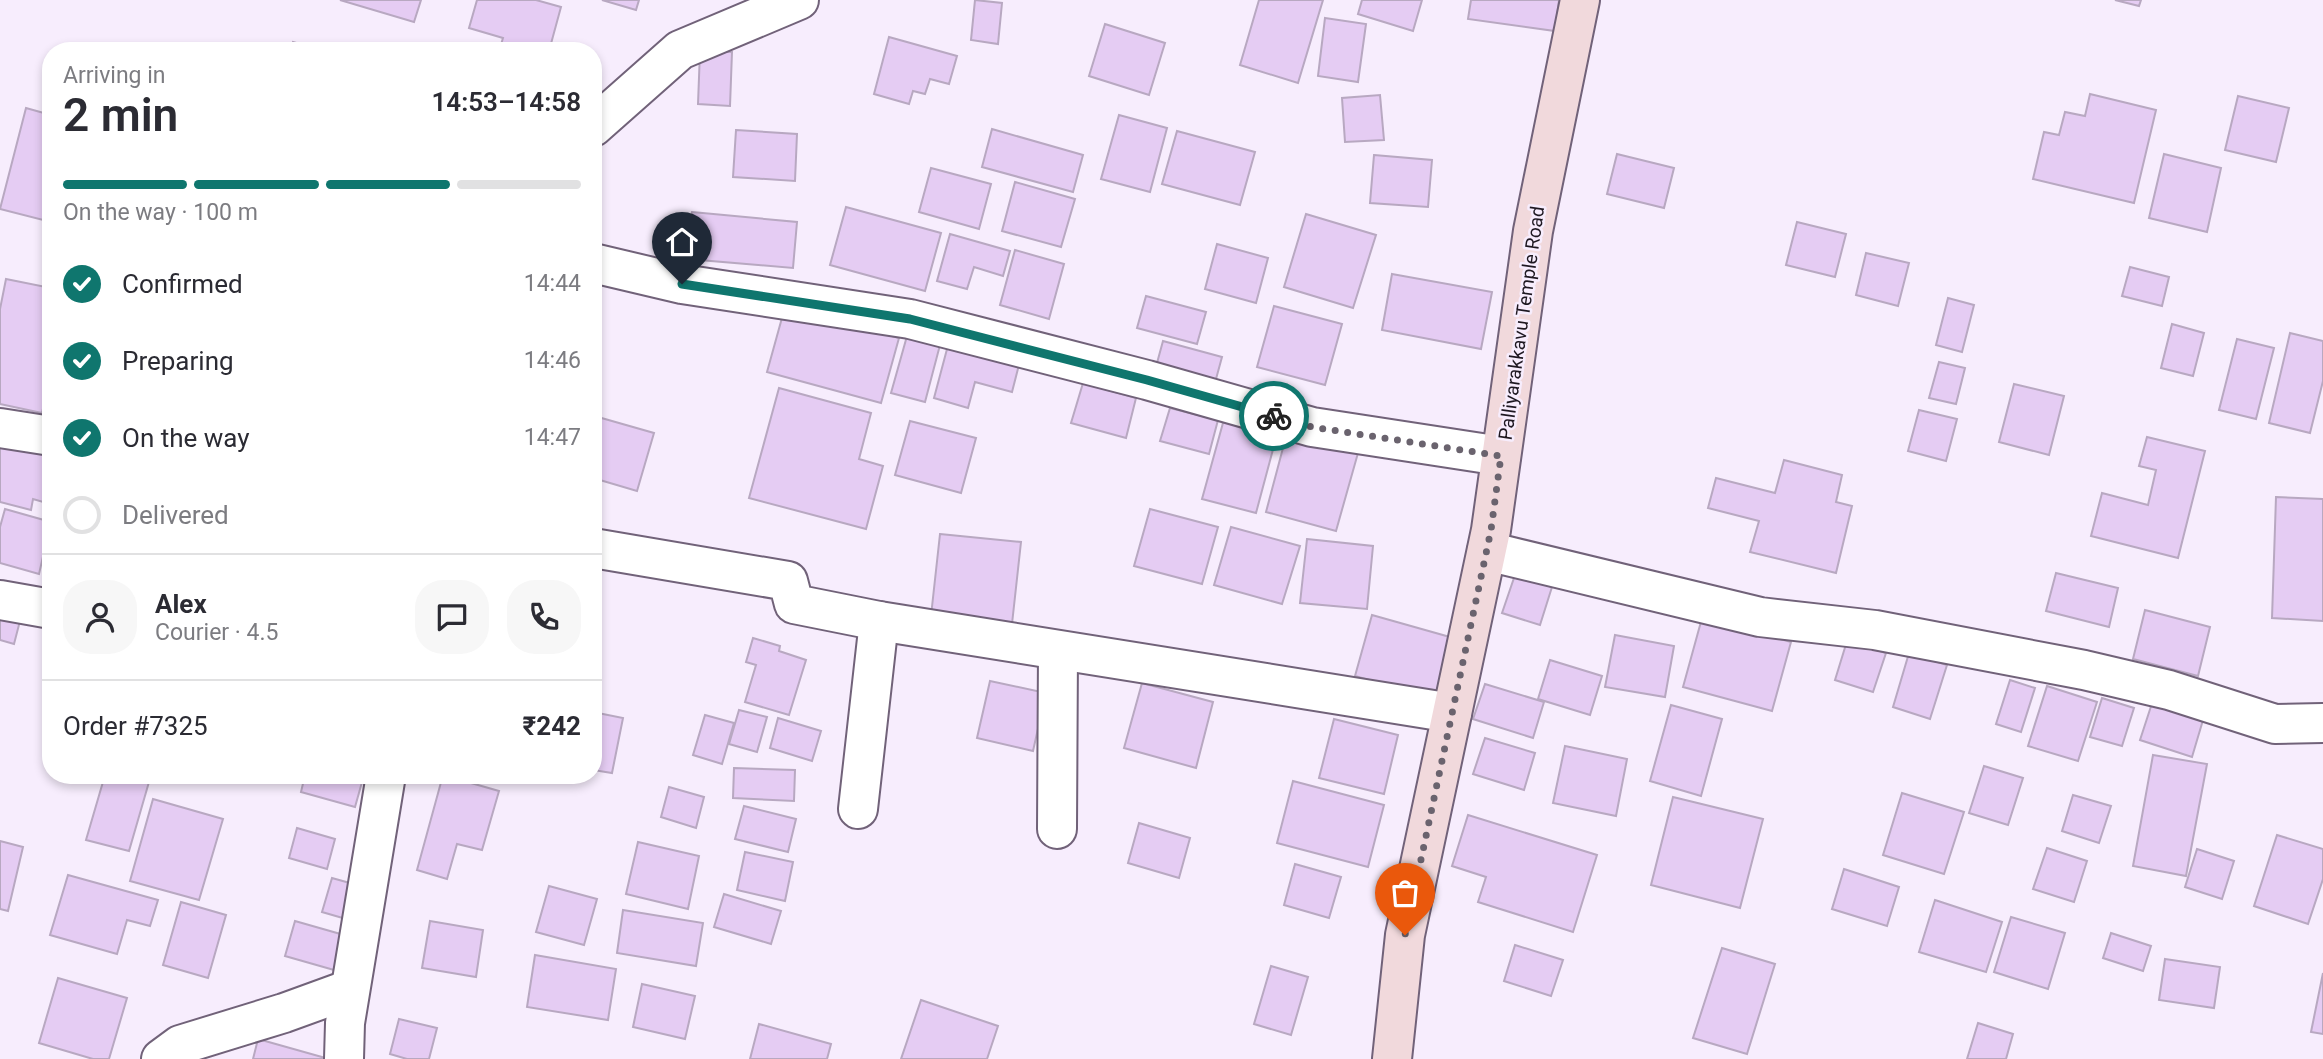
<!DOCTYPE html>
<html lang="en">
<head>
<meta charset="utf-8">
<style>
	body { margin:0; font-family:Roboto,sans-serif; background:#f7f7f7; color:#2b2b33; height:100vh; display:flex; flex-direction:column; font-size:26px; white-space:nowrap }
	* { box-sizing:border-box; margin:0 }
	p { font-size:23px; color:#7c7c81 }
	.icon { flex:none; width:38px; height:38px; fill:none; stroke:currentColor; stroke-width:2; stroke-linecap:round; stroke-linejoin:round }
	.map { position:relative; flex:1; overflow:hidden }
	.sheet { position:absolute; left:42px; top:42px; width:560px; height:742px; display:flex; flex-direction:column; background:#fff; border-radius:28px; box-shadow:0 4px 10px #0003 }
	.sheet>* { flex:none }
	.pin { position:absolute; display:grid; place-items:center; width:60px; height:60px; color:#fff; margin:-72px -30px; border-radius:50% 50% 50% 0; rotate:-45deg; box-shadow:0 0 7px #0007 }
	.pin .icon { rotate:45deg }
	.courier { position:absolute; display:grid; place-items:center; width:70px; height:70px; margin:-35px; border:5px solid #0f766e; border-radius:50%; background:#fff; color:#222; box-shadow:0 2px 9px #0007 }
	.overview em { font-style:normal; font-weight:600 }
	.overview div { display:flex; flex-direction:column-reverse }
	.overview { display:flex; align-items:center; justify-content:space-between; height:119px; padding:0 21px }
	h1 { font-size:46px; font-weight:600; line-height:52px }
	.bar { display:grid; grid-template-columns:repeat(4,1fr); gap:10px 7px; align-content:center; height:84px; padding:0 21px }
	.bar i { height:9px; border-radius:5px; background:#e1e1e2 }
	.bar .on { background:#0f766e }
	.bar p { grid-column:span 4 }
	.line { display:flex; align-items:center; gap:18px; padding:0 21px; border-top:2px solid #e1e1e2 }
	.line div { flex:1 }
	.round { display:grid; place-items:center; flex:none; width:74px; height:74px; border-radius:28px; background:#f7f7f7 }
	ol { padding:0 21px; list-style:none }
	li { display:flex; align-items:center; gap:21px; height:77px }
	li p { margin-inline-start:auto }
	li .icon { padding:7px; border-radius:50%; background:#0f766e; color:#fff; stroke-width:4 }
	li:last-child { color:#7c7c81 }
	li i { width:38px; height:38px; border:4px solid #e1e1e2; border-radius:50% }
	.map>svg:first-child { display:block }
</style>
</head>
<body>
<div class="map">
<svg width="2323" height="1059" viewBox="0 0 2323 1059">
	<rect width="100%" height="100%" fill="#f7edfd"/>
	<g fill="#e5ccf3" stroke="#b8a8c1" stroke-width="2">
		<path d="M340,0H421L414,22Z"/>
		<path d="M477,0H536L561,7L549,51H499L503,38L469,28Z"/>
		<path d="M602,0H639L636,10Z"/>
		<path d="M975,0L1002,3L998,44L971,40Z"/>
		<path d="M1259,0H1323L1298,83L1240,65Z"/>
		<path d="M1362,0H1422L1413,31L1358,14Z"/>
		<path d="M1471,0H1559L1555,31L1468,19Z"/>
		<path d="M2115,0H2141L2139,6Z"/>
		<path d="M1325,18L1366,24L1358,82L1318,76Z"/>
		<path d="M1105,24L1165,43L1149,95L1089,76Z"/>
		<path d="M889,37L957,56L949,84L930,79L925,94L913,91L909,104L874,94Z"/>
		<path d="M293,42L323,51H290Z"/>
		<path d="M700,51L732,52L730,106L698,104Z"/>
		<path d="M2090,94L2156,110L2134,203L2033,179L2044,132L2059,135L2065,112L2085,116Z"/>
		<path d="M1380,95L1384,140L1345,142L1342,98Z"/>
		<path d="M2238,96L2289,108L2276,162L2225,150Z"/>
		<path d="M26,108L51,115V222L0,209Z"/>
		<path d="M1119,115L1167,128L1150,192L1101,179Z"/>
		<path d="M992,129L1083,155L1073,192L982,167Z"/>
		<path d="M736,130L797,134L795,181L733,177Z"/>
		<path d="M1177,131L1255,152L1240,205L1162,184Z"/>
		<path d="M1617,154L1674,168L1664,208L1607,194Z"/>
		<path d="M2164,154L2221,168L2207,232L2149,218Z"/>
		<path d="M1374,155L1432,160L1428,207L1370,203Z"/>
		<path d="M931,168L991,184L979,229L919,212Z"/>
		<path d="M1015,182L1075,199L1061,247L1002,231Z"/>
		<path d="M846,207L941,233L925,291L830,265Z"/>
		<path d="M692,212L797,222L793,268L688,259Z"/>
		<path d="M1306,214L1376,235L1353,308L1284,287Z"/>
		<path d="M1797,222L1846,234L1835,277L1786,265Z"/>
		<path d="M950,234L1010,251L1003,276L974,267L967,289L937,281Z"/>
		<path d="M1217,244L1268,258L1256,303L1205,289Z"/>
		<path d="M1015,250L1064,264L1049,319L1000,305Z"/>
		<path d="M1866,253L1909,263L1898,306L1856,295Z"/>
		<path d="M2130,267L2169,277L2162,306L2122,296Z"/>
		<path d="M1392,274L1492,292L1481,349L1382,330Z"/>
		<path d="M6,279L51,288V374L42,413L0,404V309Z"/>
		<path d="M1146,296L1206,312L1197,344L1137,328Z"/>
		<path d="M1948,298L1974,305L1962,352L1936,345Z"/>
		<path d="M1274,306L1342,324L1325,385L1257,367Z"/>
		<path d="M785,307L899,338L881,403L767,372Z"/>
		<path d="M2172,324L2204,333L2193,376L2161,368Z"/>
		<path d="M2290,333L2323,341V381L2310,433L2269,423Z"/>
		<path d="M951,334L1022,353L1012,392L975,382L968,408L934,398Z"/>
		<path d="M907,336L940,345L925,402L891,393Z"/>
		<path d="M2237,339L2274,348L2256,419L2219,410Z"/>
		<path d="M1163,341L1222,357L1213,390L1154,374Z"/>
		<path d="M1939,362L1965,368L1956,404L1929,398Z"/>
		<path d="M1083,383L1136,398L1126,438L1071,423Z"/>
		<path d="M2014,384L2064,396L2049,455L1999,442Z"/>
		<path d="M779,388L871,413L859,459L883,466L866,529L749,498Z"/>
		<path d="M1170,408L1218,420L1209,454L1160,441Z"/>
		<path d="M1919,410L1957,419L1946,461L1908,451Z"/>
		<path d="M1226,412L1279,427L1256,513L1202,499Z"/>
		<path d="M598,417L654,433L637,491L593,478V433Z"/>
		<path d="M910,421L976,438L961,493L895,475Z"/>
		<path d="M1287,433L1358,453L1336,531L1266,512Z"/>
		<path d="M2147,437L2205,451L2178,558L2091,536L2102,493L2148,505L2156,470L2139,466Z"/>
		<path d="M0,439L51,443L50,504L33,499L31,510L0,502Z"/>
		<path d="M1784,460L1842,475L1836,502L1852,506L1836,573L1750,552L1759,521L1708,508L1716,478L1775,493Z"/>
		<path d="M2276,497L2323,499V621L2272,618Z"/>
		<path d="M5,509L51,522L39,574L0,563V527Z"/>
		<path d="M1150,509L1218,527L1202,584L1134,566Z"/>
		<path d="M1231,527L1300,546L1282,604L1214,585Z"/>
		<path d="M940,534L1021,542L1011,633L930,625Z"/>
		<path d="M1307,539L1373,546L1367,609L1300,603Z"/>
		<path d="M2056,573L2118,588L2109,627L2046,611Z"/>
		<path d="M1515,575L1552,587L1540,625L1502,613Z"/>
		<path d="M0,610L21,617L14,644L0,640Z"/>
		<path d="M2145,610L2210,627L2198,676L2133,659Z"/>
		<path d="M1372,615L1457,639L1440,700L1355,676Z"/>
		<path d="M1702,618L1791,642L1772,711L1683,687Z"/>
		<path d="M1615,635L1674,646L1665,697L1605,687Z"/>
		<path d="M753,638L780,646L779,651L806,660L789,715L745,702L756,665L746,662Z"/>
		<path d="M1847,641L1886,653L1873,692L1835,680Z"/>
		<path d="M1909,653L1947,665L1930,719L1893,707Z"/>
		<path d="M1550,660L1602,676L1590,715L1538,699Z"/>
		<path d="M2010,680L2035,688L2021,732L1996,724Z"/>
		<path d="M990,681L1046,693L1033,751L977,738Z"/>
		<path d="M1142,683L1213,702L1196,768L1124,748Z"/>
		<path d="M1485,684L1544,702L1533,738L1473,719Z"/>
		<path d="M2047,686L2097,702L2078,761L2028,746Z"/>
		<path d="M2155,694L2206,710L2192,757L2140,740Z"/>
		<path d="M2102,698L2134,708L2122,746L2090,737Z"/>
		<path d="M1671,705L1722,719L1701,796L1650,781Z"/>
		<path d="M739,710L767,717L757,752L729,744Z"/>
		<path d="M593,712L623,718L612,773L593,770Z"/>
		<path d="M705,715L734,723L722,764L693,755Z"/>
		<path d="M778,718L821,731L812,761L770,748Z"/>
		<path d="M1334,719L1398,735L1384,794L1319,778Z"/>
		<path d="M1485,738L1535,753L1524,790L1473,774Z"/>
		<path d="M1565,746L1627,759L1616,816L1553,803Z"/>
		<path d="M2153,755L2207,764L2186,876L2133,866Z"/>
		<path d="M1984,766L2023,778L2008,825L1969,813Z"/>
		<path d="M734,768L795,770L794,801L733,798Z"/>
		<path d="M105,775H151L129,851L86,840Z"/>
		<path d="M305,775H364L355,807L301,792Z"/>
		<path d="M443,775L499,791L482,850L457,844L447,879L417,870Z"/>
		<path d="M1293,781L1384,805L1368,867L1277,843Z"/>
		<path d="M669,787L704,797L696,828L661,817Z"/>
		<path d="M1902,793L1964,812L1944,874L1883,855Z"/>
		<path d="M2073,795L2111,806L2099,843L2062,831Z"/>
		<path d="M1673,797L1763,819L1740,908L1651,885Z"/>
		<path d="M153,799L223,819L199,900L130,881Z"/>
		<path d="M744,806L796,819L788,852L735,839Z"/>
		<path d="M1468,815L1597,855L1573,932L1478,902L1486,877L1452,866Z"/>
		<path d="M1139,823L1190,838L1179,878L1128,863Z"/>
		<path d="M297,828L335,839L327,869L289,858Z"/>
		<path d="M2277,835L2323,849V879L2308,924L2254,906Z"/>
		<path d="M0,841L23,847L8,911L0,909Z"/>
		<path d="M638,842L699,856L688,909L626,894Z"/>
		<path d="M2047,848L2087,861L2074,902L2033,889Z"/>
		<path d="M2197,849L2234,861L2222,899L2185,887Z"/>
		<path d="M745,852L793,862L785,901L737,890Z"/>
		<path d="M1295,864L1341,877L1329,918L1284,905Z"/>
		<path d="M1844,869L1899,887L1887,926L1832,909Z"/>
		<path d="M68,875L158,900L150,926L127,920L117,954L50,935Z"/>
		<path d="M332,878L364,887L353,921L322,912Z"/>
		<path d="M549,886L597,899L584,945L536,932Z"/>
		<path d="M724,894L781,911L771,944L714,927Z"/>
		<path d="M1935,900L2002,922L1986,972L1919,952Z"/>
		<path d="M181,902L226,915L208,978L163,965Z"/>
		<path d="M623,910L703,923L696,966L617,953Z"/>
		<path d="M2011,917L2065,933L2048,989L1994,972Z"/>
		<path d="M295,921L351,937L341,972L285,956Z"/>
		<path d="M430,921L483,930L476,977L422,968Z"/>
		<path d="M2111,933L2151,946L2143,971L2103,958Z"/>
		<path d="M1515,945L1563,960L1551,996L1504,981Z"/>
		<path d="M1722,948L1775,964L1747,1054L1693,1038Z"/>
		<path d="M535,955L616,969L608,1020L527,1007Z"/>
		<path d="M2165,959L2220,967L2214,1008L2159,1000Z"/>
		<path d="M1271,966L1308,977L1291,1035L1254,1024Z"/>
		<path d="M2323,973V1034L2311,1032Z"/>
		<path d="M58,978L127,998L109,1059H93L39,1043Z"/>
		<path d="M642,984L695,996L685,1039L633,1027Z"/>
		<path d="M921,1000L998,1026L987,1059H901Z"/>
		<path d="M399,1019L437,1028L429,1059H407L390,1054Z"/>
		<path d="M1978,1023L2013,1034L2006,1059H1967Z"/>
		<path d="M759,1024L831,1044L827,1059H750Z"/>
		<path d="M258,1039L329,1059H253Z"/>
	</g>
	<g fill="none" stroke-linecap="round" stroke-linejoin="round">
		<g stroke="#716279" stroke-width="42">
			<g id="street">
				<path d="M593,127L680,50L799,0"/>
				<path d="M593,263L682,284L910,319L1147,380L1312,427L1501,456"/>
				<path d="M0,428L51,436"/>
				<path d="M593,548L788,581L794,604L879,621L1452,713"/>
				<path d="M1487,551L1760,617L1875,630L2084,670L2169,690L2275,724L2323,723"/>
				<path d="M0,600L51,609"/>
				<path d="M858,809L879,621"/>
				<path d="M1057,829L1058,651"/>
				<path d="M161,1059L180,1045L284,1013L350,989"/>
				<path d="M344,1059L345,1023L386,775"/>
			</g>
		</g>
		<g stroke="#716279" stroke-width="42">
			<path id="secondary" d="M1392,1059L1405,935L1491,530L1533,231L1580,0"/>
		</g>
		<use href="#street" stroke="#fff" stroke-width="38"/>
		<use href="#secondary" stroke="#f1d9dc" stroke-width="38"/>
	</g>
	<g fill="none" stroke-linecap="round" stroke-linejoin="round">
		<path stroke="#6a636e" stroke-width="7" stroke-dasharray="0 12.6" d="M1274,416L1312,427L1501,456L1491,530L1405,935"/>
		<path stroke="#0f766e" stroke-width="9" d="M682,284L910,319L1147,380L1274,416"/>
	</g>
	<g text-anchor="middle" stroke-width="5" stroke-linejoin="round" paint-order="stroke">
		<g font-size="19" fill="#1e1821" stroke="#f7edfd">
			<text transform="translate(1521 323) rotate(-82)" y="7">Palliyarakkavu Temple Road</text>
		</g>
	</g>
</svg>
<div class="pin" style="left:1405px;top:935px;background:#ea580c"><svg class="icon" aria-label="bag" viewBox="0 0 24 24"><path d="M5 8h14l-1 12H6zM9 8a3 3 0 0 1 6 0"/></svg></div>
<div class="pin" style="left:682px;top:284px;background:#1f2937"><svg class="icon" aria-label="home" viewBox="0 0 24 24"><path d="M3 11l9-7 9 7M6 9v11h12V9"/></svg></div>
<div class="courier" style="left:1274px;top:416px"><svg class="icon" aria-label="bike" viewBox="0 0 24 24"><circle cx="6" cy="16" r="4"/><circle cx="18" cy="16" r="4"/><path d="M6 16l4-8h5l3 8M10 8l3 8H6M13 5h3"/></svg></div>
<section class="sheet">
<div class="overview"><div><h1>2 min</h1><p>Arriving in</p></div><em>14:53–14:58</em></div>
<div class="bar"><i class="on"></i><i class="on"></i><i class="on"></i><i></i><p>On the way · 100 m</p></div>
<ol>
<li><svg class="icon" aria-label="check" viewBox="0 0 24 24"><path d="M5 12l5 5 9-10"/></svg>Confirmed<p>14:44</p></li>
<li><svg class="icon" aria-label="check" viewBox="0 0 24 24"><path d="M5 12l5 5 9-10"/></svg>Preparing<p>14:46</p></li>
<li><svg class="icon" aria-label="check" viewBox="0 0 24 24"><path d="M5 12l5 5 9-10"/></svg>On the way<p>14:47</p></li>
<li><i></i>Delivered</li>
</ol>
<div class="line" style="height:126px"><a class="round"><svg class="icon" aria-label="person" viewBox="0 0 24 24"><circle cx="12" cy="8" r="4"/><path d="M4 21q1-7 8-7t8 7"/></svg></a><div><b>Alex</b><p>Courier · 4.5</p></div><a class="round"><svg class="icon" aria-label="chat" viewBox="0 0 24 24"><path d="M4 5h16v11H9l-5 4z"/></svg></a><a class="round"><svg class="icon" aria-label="phone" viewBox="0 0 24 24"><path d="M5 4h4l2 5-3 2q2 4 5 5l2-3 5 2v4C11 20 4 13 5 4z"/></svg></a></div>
<div class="line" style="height:91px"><div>Order #7325</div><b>₹242</b></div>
</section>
</div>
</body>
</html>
